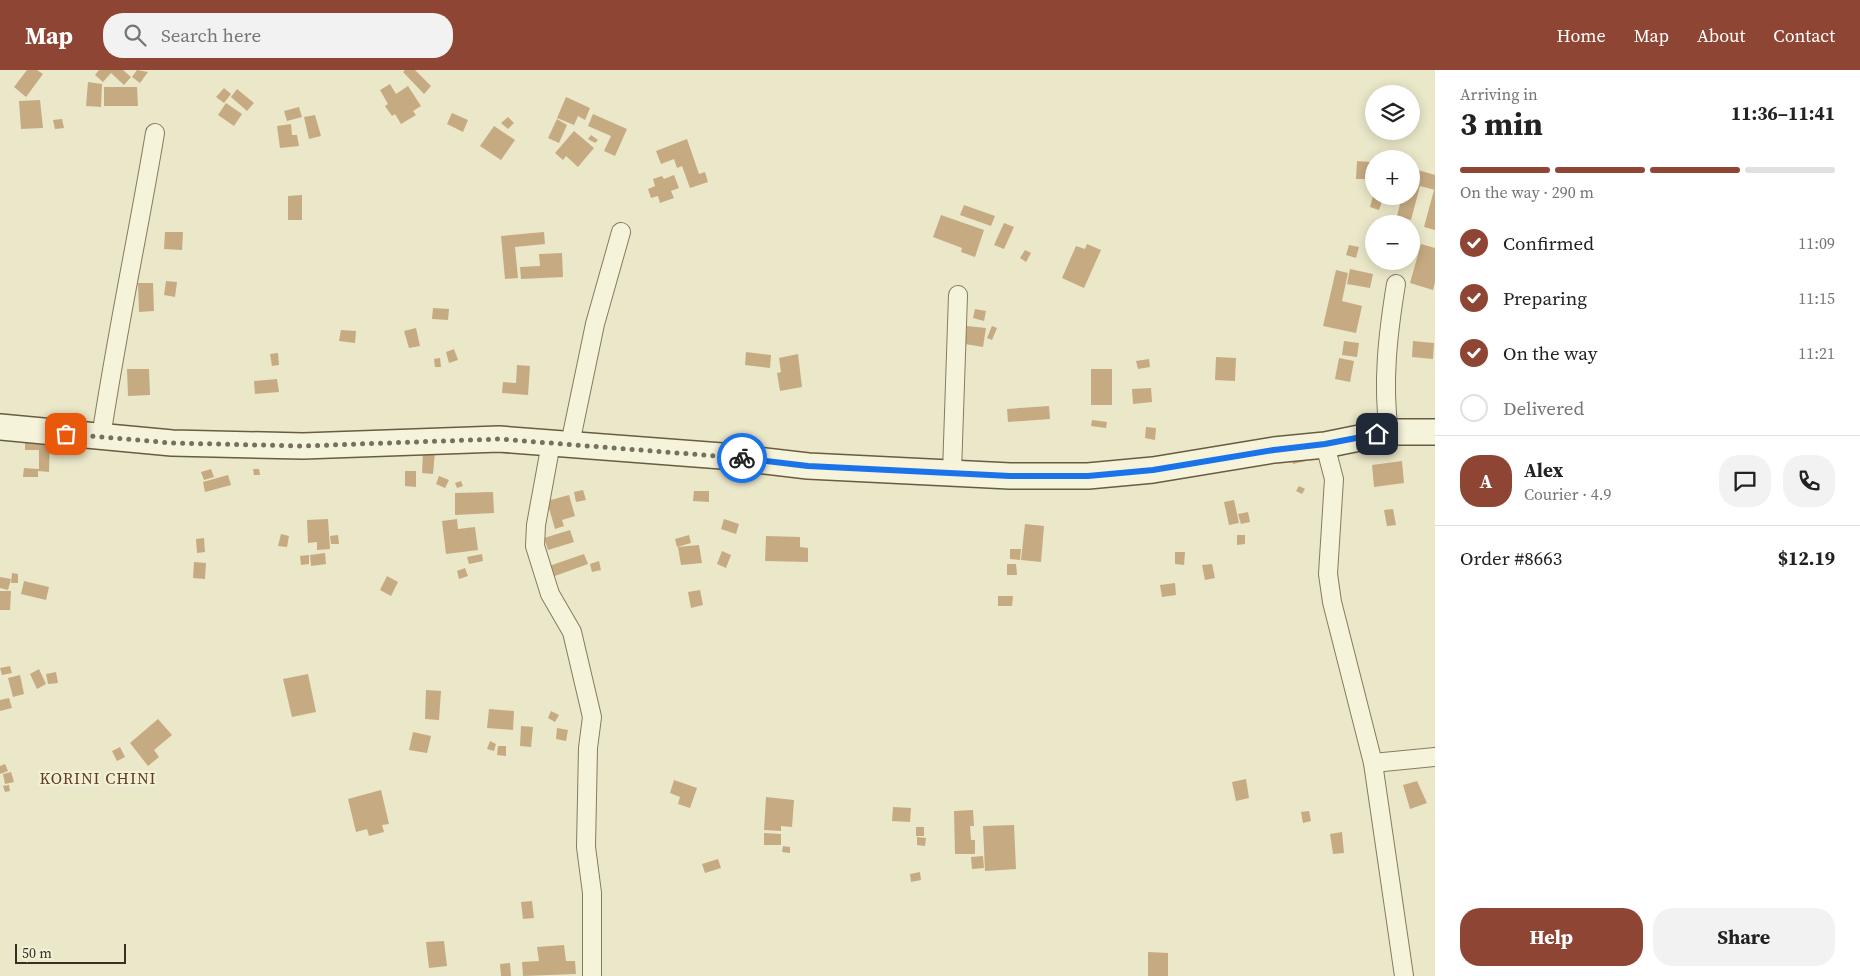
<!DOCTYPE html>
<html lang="en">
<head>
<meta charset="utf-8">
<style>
	body { margin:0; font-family:"Source Serif 4",serif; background:#f2f2f2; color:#222; height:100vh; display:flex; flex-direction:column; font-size:19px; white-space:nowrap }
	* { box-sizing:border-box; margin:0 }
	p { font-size:16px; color:#767676 }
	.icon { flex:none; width:28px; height:28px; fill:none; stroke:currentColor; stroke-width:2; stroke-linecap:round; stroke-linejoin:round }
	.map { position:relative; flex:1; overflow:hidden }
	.drawer { display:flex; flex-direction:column; background:#fff; width:425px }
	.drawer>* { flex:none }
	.fabs { position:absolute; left:1365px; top:15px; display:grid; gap:10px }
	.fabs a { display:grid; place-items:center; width:55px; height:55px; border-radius:50%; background:#fff; box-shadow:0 2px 12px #0003; font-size:25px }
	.scale { position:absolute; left:15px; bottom:12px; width:111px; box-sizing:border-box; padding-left:5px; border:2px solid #373021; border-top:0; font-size:14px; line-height:18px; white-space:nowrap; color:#373021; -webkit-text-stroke:4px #f3f0d8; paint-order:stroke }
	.pin { position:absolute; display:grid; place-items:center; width:42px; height:42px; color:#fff; margin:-21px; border-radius:10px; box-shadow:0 2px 8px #0006 }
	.courier { position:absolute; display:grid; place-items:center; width:50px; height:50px; margin:-25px; border:4px solid #1a73e8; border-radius:50%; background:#fff; color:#222; box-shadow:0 1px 6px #0007 }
	.headline em { font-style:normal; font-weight:700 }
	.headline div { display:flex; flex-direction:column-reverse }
	.headline { display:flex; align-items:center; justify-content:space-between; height:85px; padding:0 25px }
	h1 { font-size:32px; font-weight:700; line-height:38px }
	.bar { display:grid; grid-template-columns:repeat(4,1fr); gap:8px 5px; align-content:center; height:60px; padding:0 25px }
	.bar i { height:6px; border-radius:4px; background:#e0e0e0 }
	.bar .on { background:#8f4534 }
	.bar p { grid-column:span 4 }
	.line { display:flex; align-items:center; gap:12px; padding:0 25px; border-top:1px solid #e0e0e0 }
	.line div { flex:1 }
	.round { display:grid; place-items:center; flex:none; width:52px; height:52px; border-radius:20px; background:#f2f2f2 }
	ol { padding:0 25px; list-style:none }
	li { display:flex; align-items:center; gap:15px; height:55px }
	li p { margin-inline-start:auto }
	li .icon { padding:5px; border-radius:50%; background:#8f4534; color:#fff; stroke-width:4 }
	li:last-child { color:#767676 }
	li i { width:28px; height:28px; border:2px solid #e0e0e0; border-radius:50% }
	.action { display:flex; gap:10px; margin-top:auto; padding:10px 25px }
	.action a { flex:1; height:58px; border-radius:20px; background:#8f4534; color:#fff; font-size:20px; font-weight:700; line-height:58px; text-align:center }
	.action a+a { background:#f2f2f2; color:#222 }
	header { display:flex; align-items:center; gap:30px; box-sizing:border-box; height:70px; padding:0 25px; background:#8f4534; color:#fff }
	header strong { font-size:24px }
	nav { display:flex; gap:28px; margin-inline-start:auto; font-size:18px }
	.search { width:350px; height:45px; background:#f2f2f2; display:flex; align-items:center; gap:12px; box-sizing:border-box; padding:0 18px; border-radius:20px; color:#767676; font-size:19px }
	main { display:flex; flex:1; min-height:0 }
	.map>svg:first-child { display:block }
</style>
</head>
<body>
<header>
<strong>Map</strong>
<div class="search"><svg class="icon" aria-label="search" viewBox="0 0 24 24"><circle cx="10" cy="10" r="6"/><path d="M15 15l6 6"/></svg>Search here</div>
<nav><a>Home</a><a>Map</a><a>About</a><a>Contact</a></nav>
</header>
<main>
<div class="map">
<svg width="1435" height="906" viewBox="0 0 1435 906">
	<rect width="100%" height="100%" fill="#ebe7c9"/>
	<g fill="#c6ab82">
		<path d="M27,0H37L43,4L26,27L14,17Z"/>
		<path d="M99,0H123L131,7L124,15L111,3L103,12L95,5Z"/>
		<path d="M137,0L148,2L140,13L132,7Z"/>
		<path d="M405,0H415L431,16L424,24L403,2Z"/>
		<path d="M88,12L102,14L101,37L86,36Z"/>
		<path d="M390,14L396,24L408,16L421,36L413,41L416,45L401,54L395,44L392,46L385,36L388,34L380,20Z"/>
		<path d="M104,17H137L138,36H104Z"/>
		<path d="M224,18L231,24L224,33L216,27Z"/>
		<path d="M237,19L254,33L247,41L231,27Z"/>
		<path d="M566,27L590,38L585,50L578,46L574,55L557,48Z"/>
		<path d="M40,30L43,58L21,59L19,31Z"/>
		<path d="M226,33L242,44L234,56L218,45Z"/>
		<path d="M299,37L302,47L287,51L284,41Z"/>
		<path d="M452,43L468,50L463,62L447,54Z"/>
		<path d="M593,44L627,59L615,86L604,81L611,66L588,56Z"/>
		<path d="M315,45L321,66L309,69L304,47Z"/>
		<path d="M508,47L514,53L508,59L501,53Z"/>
		<path d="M62,49L64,58L55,59L53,50Z"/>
		<path d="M557,49L567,55L559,73L548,68Z"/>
		<path d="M291,54L292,65H297L299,76L280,78L277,56Z"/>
		<path d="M494,56L515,70L501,90L480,76Z"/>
		<path d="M574,61L594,78L578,97L566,86L563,90L555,83Z"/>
		<path d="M591,65L598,70L595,73L588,69Z"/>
		<path d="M687,69L699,104L705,102L708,112L690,118L682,96L677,98L674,89L661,94L656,81Z"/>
		<path d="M1357,91L1370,92L1369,109H1356Z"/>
		<path d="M1411,98L1435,105V120L1420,116L1411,150L1397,146L1402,126H1411Z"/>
		<path d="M674,105L679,118L671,121L674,128L660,133L658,126L651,128L648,119L655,116L653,109L662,106L664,109Z"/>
		<path d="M1434,120H1435V160L1424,157Z"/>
		<path d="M302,125V150H288V126Z"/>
		<path d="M1373,126H1384L1379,140L1370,137Z"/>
		<path d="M964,135L995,146L991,156L960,145Z"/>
		<path d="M941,145L984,160L975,187L961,182L962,178L933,167Z"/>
		<path d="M1004,153L1014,157L1004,179L994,175Z"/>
		<path d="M165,162H183L182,180L164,179Z"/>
		<path d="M544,162L545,174L515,177L518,208L505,209L501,166Z"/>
		<path d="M1087,174L1101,180L1084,218L1062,208L1076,176L1085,179Z"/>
		<path d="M1421,174L1435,178V212L1433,220L1410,213Z"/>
		<path d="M1349,175L1359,177L1356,188L1346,185Z"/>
		<path d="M1025,180L1031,183L1026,192L1020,188Z"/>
		<path d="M562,183L563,207L521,209L520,197L540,196L539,184Z"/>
		<path d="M1350,199L1373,204L1370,218L1347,214Z"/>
		<path d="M1336,200L1348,203L1342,231L1362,236L1356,263L1323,256Z"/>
		<path d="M166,211L177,212L175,227L164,225Z"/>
		<path d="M138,213H153L154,241L139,242Z"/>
		<path d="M433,238L449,239L448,250L432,249Z"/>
		<path d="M975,239L986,241L984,251L973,248Z"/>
		<path d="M967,256L986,258L983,277L965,274Z"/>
		<path d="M992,256L997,258L992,270L987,268Z"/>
		<path d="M416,258L420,276L409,278L404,261Z"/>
		<path d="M341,260L356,261L355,273L339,271Z"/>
		<path d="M1344,271L1359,273L1357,287L1342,285Z"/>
		<path d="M1413,271L1434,273L1433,289L1412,287Z"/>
		<path d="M454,279L458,290L449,293L446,282Z"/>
		<path d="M746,282L771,285L770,298L745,295Z"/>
		<path d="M278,283L279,295L272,296L270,284Z"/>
		<path d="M798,284L802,317L780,321L777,303L781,302L779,288Z"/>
		<path d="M1216,287L1236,288L1235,311L1215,310Z"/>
		<path d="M440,288L441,297H435L434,289Z"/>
		<path d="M1339,288L1354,291L1350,312L1335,309Z"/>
		<path d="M1149,289L1150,297L1138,299L1136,291Z"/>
		<path d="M517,295L530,296L528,325L502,323L503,312L516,313Z"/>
		<path d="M127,299H149L150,325L128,326Z"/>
		<rect x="1091" y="299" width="21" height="36"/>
		<path d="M277,309L279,322L255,324L254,311Z"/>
		<path d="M1151,318L1152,332L1133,334L1132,319Z"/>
		<path d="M1049,336L1050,349L1008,352L1007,339Z"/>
		<path d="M1092,350L1107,352L1106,358L1091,356Z"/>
		<path d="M1146,357L1156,358L1155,370L1145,368Z"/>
		<path d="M25,369L50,370L49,402L38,401V407H23L24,398L39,399V380H25Z"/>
		<path d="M1304,380L1306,391L1293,394L1290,383Z"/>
		<path d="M423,381L435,382L433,404L422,403Z"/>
		<path d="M1402,391L1404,413L1374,417L1372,395Z"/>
		<path d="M211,399L214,407L204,410L201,402Z"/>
		<path d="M253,399H259L260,405H254Z"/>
		<path d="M405,401H416V417L405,416Z"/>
		<path d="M228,405L231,415L205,422L203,412Z"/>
		<path d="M439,406L449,410L445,418L436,414Z"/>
		<path d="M461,411L463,416L457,418L455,413Z"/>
		<path d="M1299,416L1305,419L1302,424L1296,421Z"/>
		<path d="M583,420L586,430L576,432L574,422Z"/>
		<path d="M694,421H709V432L693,431Z"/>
		<path d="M493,422L494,443L455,445V423Z"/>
		<path d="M569,425L575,446L562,450L564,456L555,459L547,431Z"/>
		<path d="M1234,430L1239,453L1229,455L1224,432Z"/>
		<path d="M1393,439L1396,455L1387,456L1384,440Z"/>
		<path d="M1248,442L1250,452L1241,454L1238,444Z"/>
		<path d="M328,449L330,479L317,480V472L308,473L307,450Z"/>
		<path d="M457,449L458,459L475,457L478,480L446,484L442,451Z"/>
		<path d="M724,449L739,454L736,464L721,459Z"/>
		<path d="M1025,454L1044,456L1041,492L1021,490Z"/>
		<path d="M570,460L574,472L548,480L544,468Z"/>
		<path d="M281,464L289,466L287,477L278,476Z"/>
		<path d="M338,465L339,474H331L330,466Z"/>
		<path d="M689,465L691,473L677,477L675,469Z"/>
		<path d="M1237,465H1245V474L1237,475Z"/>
		<path d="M766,466L800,467V477L808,478V492L765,491Z"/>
		<path d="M204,468L205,482L197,483L196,469Z"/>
		<path d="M699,475L702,493L681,495L678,477Z"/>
		<path d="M1010,479H1021L1020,490L1010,489Z"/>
		<path d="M722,481L731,485L726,498L717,494Z"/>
		<path d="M1175,482H1185L1184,495L1175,494Z"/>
		<path d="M325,483L326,494L311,496L310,485Z"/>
		<path d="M482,484L483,491L469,494L467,487Z"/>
		<path d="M584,484L588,494L552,507L549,496Z"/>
		<path d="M309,485V494L301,495L300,486Z"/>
		<path d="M599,491L601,500L592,502L590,494Z"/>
		<path d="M194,492L206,493L205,509L193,508Z"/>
		<path d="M1007,494H1016L1017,505H1007Z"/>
		<path d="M1212,494L1215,508L1205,510L1202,495Z"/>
		<path d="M465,498L468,506L459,509L457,501Z"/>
		<path d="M12,503L18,504V513H11Z"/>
		<path d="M387,506L398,512L391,526L380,520Z"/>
		<path d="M0,507L11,509L8,520L0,518Z"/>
		<path d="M24,511L49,517L46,530L21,524Z"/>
		<path d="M1175,513L1176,525L1162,527L1160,515Z"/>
		<path d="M700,520L703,535L691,538L688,522Z"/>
		<path d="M0,521H11L10,540H0Z"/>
		<path d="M998,526H1013L1012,536H998Z"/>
		<path d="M10,596L12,603L2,605L0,598Z"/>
		<path d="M39,599L46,614L37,619L30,604Z"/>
		<path d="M56,602L58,613L48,614L46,604Z"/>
		<path d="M308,604L316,642L292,647L283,609Z"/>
		<path d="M20,605L24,624L13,627L8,608Z"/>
		<path d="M426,620L441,621L439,650L425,649Z"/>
		<path d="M9,628L12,638L0,641V630Z"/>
		<path d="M489,639L514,641L513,660L487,658Z"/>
		<path d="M551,641L559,645L555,652L548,648Z"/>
		<path d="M158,649L172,665L154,680L159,687L148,696L130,673Z"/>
		<path d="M521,656L533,657L531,677L520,676Z"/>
		<path d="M557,658L568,660L566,671L556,669Z"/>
		<path d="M413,662L431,666L427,683L409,680Z"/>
		<path d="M490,671L496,674L494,681L487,679Z"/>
		<path d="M498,676H506V686L497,685Z"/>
		<path d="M120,677L125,687L117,691L112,681Z"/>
		<path d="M5,694L8,701L0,704V696Z"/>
		<path d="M11,702L14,712L5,714L3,704Z"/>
		<path d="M1246,709L1249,728L1236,731L1232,712Z"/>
		<path d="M674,710L697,718L690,738L678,734L680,727L670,723Z"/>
		<path d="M1417,711L1427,733L1410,739L1403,715Z"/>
		<path d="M9,715L10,721L5,722L3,716Z"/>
		<path d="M381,720L389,754L382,755L384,762L369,766L367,759L356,762L348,729Z"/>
		<path d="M766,727L794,730L792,757L781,756V761L764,760Z"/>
		<path d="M893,737L911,738L910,752L892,751Z"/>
		<path d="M973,740L974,756H970L971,770H975V784H955L954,741Z"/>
		<path d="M1309,741L1311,751L1303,753L1301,742Z"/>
		<path d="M1014,755L1016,799L985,801L983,756Z"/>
		<rect x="916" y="757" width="8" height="9"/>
		<path d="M1342,762L1344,783L1333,784L1330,764Z"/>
		<path d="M764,763L781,764V775H764Z"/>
		<path d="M917,767L926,768L925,776L917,775Z"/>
		<path d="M783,776L790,777V783L782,782Z"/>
		<path d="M983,786L984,798L972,799L971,787Z"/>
		<path d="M718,789L721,798L705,803L702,794Z"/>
		<path d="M920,802L921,810L911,812L910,804Z"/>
		<path d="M532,831L534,848L523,849L521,832Z"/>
		<path d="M444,871L447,896L429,898L426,872Z"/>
		<path d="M564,875L566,891H575L576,904L523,906L522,892L539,891L537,877Z"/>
		<path d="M1148,882L1168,883V906H1148Z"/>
		<path d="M510,893L511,906H501L500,894Z"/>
	</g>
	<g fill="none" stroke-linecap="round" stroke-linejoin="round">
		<g stroke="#867b5f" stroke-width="20">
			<g id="street">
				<path d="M1389,362C1382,313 1388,263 1396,214"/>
				<path d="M101,368C116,266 138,165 155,63"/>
				<path d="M551,373L536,455L535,476L550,524L572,562L592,647L588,678L586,777L592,823V906"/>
				<path d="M570,374L595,254L621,162"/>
				<path d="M1325,375L1334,409L1328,504L1332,532L1373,693L1404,906"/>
				<path d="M952,402L958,225"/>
				<path d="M1373,693L1435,687"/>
			</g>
		</g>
		<g stroke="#685c42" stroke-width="28">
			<path id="secondary" d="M0,357L172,373L303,376L499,369L722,386L808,396L1010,406H1088L1153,400L1274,380L1325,375L1389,362H1435"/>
		</g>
		<use href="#street" stroke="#f6f3db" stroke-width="18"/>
		<use href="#secondary" stroke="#f6f3db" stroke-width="25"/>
	</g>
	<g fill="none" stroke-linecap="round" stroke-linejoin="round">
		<path stroke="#76705c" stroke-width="5" stroke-dasharray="0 9" d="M66,364L172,373L303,376L499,369L742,388"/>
		<path stroke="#1a73e8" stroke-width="6" d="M742,388L808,396L1010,406H1088L1153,400L1274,380L1325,374L1377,364"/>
	</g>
	<g text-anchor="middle" stroke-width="4.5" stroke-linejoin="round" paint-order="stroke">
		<g font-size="16" letter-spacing="1" fill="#603c24" stroke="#f3f0d8">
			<text x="98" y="714">KORINI CHINI</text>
		</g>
	</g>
</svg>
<div class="fabs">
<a><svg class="icon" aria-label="layers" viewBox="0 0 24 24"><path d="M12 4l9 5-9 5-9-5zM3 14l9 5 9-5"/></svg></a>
<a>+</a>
<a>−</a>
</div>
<div class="scale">50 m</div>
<div class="pin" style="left:66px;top:364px;background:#ea580c"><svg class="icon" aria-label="bag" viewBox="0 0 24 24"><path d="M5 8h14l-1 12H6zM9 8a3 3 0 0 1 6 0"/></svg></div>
<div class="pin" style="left:1377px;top:364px;background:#1f2937"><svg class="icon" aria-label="home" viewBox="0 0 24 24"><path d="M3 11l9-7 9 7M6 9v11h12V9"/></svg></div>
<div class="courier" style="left:742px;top:388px"><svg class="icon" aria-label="bike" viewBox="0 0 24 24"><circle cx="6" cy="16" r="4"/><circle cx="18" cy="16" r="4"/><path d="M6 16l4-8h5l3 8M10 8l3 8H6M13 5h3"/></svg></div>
</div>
<section class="drawer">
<div class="headline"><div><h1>3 min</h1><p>Arriving in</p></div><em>11:36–11:41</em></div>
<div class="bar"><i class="on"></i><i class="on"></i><i class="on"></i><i></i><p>On the way · 290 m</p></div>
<ol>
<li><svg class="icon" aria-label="check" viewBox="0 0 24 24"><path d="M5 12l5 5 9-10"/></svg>Confirmed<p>11:09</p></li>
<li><svg class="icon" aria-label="check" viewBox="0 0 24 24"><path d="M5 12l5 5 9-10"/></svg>Preparing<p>11:15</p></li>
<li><svg class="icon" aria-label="check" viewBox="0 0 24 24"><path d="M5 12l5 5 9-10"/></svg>On the way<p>11:21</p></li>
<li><i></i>Delivered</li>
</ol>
<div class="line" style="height:90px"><b class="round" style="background:#8f4534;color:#fff">A</b><div><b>Alex</b><p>Courier · 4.9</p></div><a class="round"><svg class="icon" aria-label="chat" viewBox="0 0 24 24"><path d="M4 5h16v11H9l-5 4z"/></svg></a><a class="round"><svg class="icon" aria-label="phone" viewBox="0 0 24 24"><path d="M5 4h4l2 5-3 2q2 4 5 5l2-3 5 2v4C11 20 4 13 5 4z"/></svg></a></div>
<div class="line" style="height:65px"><div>Order #8663</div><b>$12.19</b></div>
<div class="action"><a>Help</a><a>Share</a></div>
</section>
</main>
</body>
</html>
